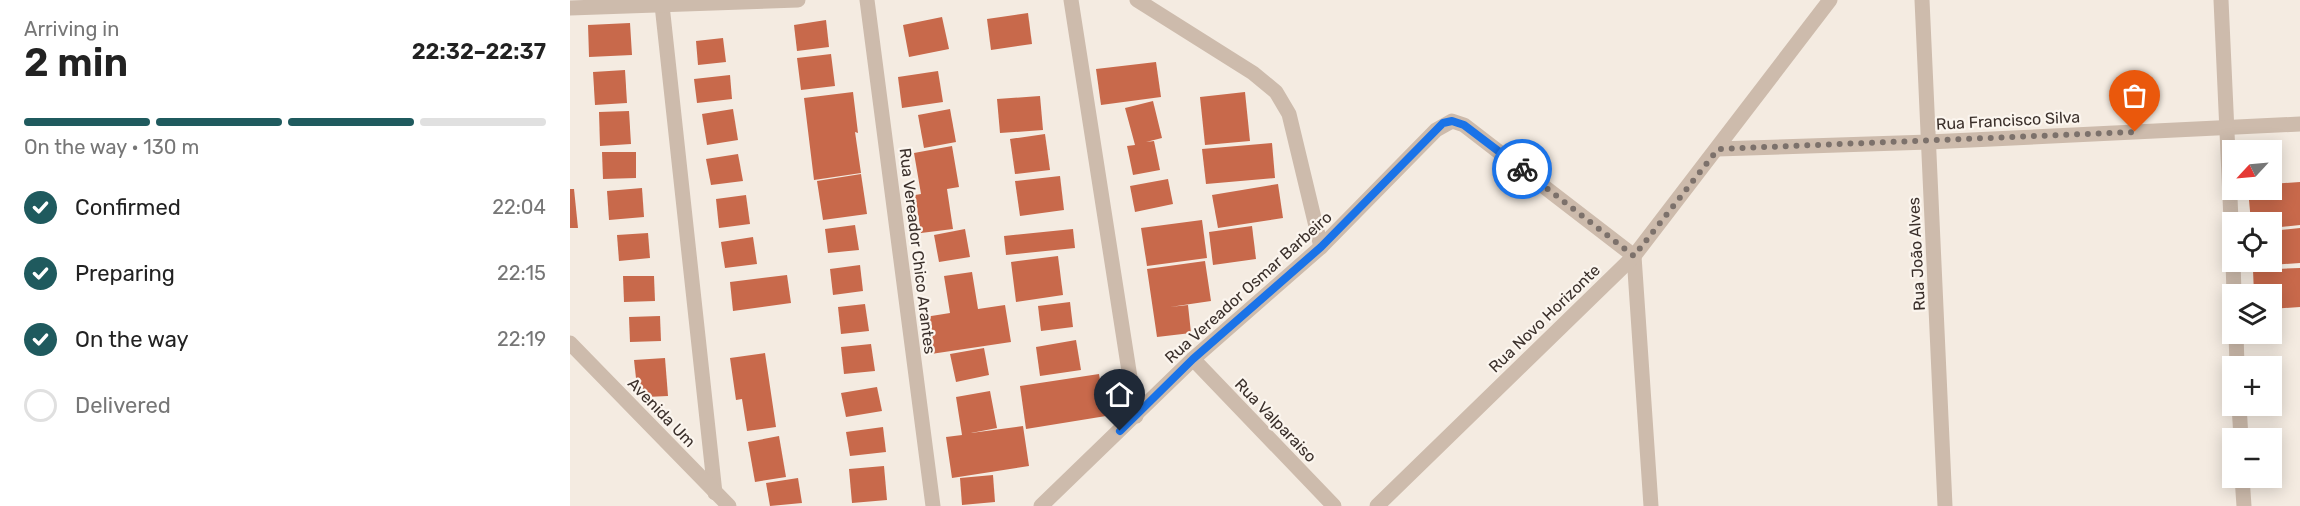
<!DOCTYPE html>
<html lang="en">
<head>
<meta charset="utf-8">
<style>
	body { margin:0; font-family:Rubik,sans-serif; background:#f6f6f6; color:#222; height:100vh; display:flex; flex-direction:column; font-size:22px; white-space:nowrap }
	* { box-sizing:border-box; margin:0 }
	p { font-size:20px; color:#767676 }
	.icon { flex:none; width:33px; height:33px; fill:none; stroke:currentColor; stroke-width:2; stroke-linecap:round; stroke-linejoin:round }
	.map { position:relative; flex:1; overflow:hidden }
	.drawer { display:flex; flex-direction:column; background:#fff; width:570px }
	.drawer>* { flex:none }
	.needle { width:39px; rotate:244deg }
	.tools { position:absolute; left:1652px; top:140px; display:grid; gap:12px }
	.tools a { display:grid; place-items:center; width:60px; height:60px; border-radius:0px; background:#fff; box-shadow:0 3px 15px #0003; font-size:30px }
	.pin { position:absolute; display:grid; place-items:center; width:51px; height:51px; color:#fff; margin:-62px -26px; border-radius:50% 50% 50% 0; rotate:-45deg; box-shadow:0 0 6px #0007 }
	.pin .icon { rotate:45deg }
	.courier { position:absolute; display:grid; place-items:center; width:60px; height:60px; margin:-30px; border:4px solid #1a73e8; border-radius:50%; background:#fff; color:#222; box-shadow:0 2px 8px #0007 }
	.headline em { font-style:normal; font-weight:600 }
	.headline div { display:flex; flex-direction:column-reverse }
	.headline { display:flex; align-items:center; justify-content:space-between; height:102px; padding:0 24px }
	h1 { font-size:39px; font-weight:600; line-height:45px }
	.bar { display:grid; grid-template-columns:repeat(4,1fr); gap:9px 6px; align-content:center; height:72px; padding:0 24px }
	.bar i { height:8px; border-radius:4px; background:#e0e0e0 }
	.bar .selected { background:#1f5a5e }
	.bar p { grid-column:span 4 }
	ol { padding:0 24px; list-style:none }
	li { display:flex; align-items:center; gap:18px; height:66px }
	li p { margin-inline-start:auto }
	li .icon { padding:6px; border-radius:50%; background:#1f5a5e; color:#fff; stroke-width:4 }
	li:last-child { color:#767676 }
	li i { width:33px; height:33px; border:3px solid #e0e0e0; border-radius:50% }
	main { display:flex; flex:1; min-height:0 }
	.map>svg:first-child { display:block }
</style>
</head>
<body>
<main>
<section class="drawer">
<div class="headline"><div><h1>2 min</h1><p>Arriving in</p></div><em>22:32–22:37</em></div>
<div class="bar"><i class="selected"></i><i class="selected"></i><i class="selected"></i><i></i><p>On the way · 130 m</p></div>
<ol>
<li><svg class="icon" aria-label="check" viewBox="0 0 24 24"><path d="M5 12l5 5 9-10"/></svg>Confirmed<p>22:04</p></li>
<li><svg class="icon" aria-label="check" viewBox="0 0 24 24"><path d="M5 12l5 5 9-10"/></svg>Preparing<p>22:15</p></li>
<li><svg class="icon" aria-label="check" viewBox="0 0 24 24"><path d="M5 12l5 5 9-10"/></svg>On the way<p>22:19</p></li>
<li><i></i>Delivered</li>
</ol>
</section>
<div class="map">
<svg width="1730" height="506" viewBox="0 0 1730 506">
	<rect width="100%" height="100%" fill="#f4ebe1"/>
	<g fill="#c8694b">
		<path d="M458,13L462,44L421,50L417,19Z"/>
		<path d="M372,17L379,49L339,57L333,25Z"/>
		<path d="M256,20L259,47L227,51L224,25Z"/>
		<path d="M60,23L62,55L19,57L18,25Z"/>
		<path d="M153,38L156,62L128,65L126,41Z"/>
		<path d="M261,54L265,86L231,90L227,58Z"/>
		<path d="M586,62L591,97L531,105L526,69Z"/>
		<path d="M55,70L57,103L25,105L23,72Z"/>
		<path d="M368,71L373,102L332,108L328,77Z"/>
		<path d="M160,75L162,99L127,103L124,79Z"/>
		<path d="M283,92L288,133L285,132L291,173L244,180L234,98Z"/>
		<path d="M675,92L680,141L635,145L630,97Z"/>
		<path d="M470,96L473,130L430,133L427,99Z"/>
		<path d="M583,101L592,138L576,142L584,141L590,170L563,175L557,146L565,145L555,108Z"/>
		<path d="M163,109L168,140L137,145L132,114Z"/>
		<path d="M380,109L386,142L354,148L348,115Z"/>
		<path d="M59,111L61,144L30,146L29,112Z"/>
		<path d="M475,134L480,170L445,174L440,139Z"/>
		<path d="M702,143L705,178L636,184L632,149Z"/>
		<path d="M382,146L389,187L377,189L383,229L351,233L345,195L351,194L344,153Z"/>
		<path d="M32,152H66V178L33,179Z"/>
		<path d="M168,154L173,181L141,185L136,159Z"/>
		<path d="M291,174L297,214L253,220L247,181Z"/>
		<path d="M490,176L494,210L450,216L445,181Z"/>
		<path d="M598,179L603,204L565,212L560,186Z"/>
		<path d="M1730,182V225L1701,228V222H1681L1678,189H1701V184Z"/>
		<path d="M708,184L713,218L648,228L642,195Z"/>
		<path d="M72,188L74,217L39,220L37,191Z"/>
		<path d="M0,189H4L8,228H0Z"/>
		<path d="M176,195L180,224L149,228L146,199Z"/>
		<path d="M632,220L637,258L577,266L571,228Z"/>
		<path d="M285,225L289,250L258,253L255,229Z"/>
		<path d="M682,226L686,259L643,265L639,232Z"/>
		<path d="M1730,228V263L1687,266V261H1701V231Z"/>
		<path d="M395,229L400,257L369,262L364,235Z"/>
		<path d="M503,229L505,248L436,255L434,236Z"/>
		<path d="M78,233L80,258L49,261L47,235Z"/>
		<path d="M183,237L187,264L155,268L151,242Z"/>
		<path d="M488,256L493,295L446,302L441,262Z"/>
		<path d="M635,261L641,301L600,307L618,305L621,333L587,337L577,269Z"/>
		<path d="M290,265L293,291L263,295L260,269Z"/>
		<path d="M1730,268V307L1701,309V294H1684L1683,270Z"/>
		<path d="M402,272L408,309L435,305L441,342L361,354L355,317L380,313L374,276Z"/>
		<path d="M217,275L221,303L163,311L160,282Z"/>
		<path d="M53,276H84L85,301L54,302Z"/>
		<path d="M500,302L503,327L471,331L468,306Z"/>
		<path d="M295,304L299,331L271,334L268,307Z"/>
		<path d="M90,316L91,341L60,342L59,317Z"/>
		<path d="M506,340L511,370L470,376L466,347Z"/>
		<path d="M301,344L305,371L274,374L271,347Z"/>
		<path d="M414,348L419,375L386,382L380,354Z"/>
		<path d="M195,353L206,427L177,431L172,399L166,400L160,358Z"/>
		<path d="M95,358L98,396L76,397L67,387L64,360Z"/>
		<path d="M529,374L536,416L456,429L450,386Z"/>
		<path d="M307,387L312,411L276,417L271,393Z"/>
		<path d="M420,391L427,428L401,433L453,426L459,466L382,478L376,437L392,435L386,397Z"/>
		<path d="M313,427L316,452L280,456L276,432Z"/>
		<path d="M209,436L216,477L185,482L178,442Z"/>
		<path d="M314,466L317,500L282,503L279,469Z"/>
		<path d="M423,475L425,502L392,505L390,478Z"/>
		<path d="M228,478L232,503L200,506L196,483Z"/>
	</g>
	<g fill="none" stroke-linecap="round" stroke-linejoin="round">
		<g stroke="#cdbbac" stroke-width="15">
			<path d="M297,0L363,506"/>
			<path d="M501,0L566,416"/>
			<path d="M567,0L683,73L706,92L719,114L751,247"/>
			<path d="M1352,0L1375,506"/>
			<path d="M1651,0L1662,242"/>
			<path d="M92,5L145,493"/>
			<path d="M0,8L228,0"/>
			<path d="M1147,149L1359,142L1730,124"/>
			<path d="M1663,261L1664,294"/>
			<path d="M1666,333L1667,366"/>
			<path d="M0,343L159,506"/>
			<path d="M623,359L764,506"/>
			<path d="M1669,405L1671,438"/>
			<path d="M1672,477L1674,506"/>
			<path d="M471,506L623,359L751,247L866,130L882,121L894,125L1064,256L1081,506"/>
			<path d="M807,506L1064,256L1260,0"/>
		</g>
	</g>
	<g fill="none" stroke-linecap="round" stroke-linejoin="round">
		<path stroke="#7c716b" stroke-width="6" stroke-dasharray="0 10.8" d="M952,169L1064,256L1148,149L1565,132"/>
		<path stroke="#1a73e8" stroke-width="8" d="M550,431L623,359L751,247L873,123L882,121L894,125L952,169"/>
	</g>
	<g text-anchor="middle" stroke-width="4.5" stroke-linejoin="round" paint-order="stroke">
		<g font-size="16" fill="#3b302b" stroke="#fbf5ee">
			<text transform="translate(1438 120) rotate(-3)" y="6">Rua Francisco Silva</text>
			<text transform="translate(348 251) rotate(83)" y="6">Rua Vereador Chico Arantes</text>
			<text transform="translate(1346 254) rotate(-93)" y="6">Rua João Alves</text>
			<text transform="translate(678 287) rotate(-42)" y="6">Rua Vereador Osmar Barbeiro</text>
			<text transform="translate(974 318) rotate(-44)" y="6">Rua Novo Horizonte</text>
			<text transform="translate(92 412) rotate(46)" y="6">Avenida Um</text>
			<text transform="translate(706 420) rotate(46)" y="6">Rua Valparaiso</text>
		</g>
	</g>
</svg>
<div class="tools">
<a><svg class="needle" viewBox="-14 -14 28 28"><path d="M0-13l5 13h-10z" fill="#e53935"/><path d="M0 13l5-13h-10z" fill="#767676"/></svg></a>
<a><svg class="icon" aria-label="locate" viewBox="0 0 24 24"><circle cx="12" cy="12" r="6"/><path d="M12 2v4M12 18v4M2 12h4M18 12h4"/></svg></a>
<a><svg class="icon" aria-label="layers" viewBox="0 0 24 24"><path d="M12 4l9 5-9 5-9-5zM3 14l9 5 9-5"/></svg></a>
<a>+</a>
<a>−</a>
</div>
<div class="pin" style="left:1565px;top:132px;background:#ea580c"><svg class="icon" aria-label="bag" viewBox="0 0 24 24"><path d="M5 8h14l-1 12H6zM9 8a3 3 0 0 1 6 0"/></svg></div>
<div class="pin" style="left:550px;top:431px;background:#1f2937"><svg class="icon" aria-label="home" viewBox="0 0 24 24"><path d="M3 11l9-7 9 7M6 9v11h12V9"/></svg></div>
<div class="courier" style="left:952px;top:169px"><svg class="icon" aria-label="bike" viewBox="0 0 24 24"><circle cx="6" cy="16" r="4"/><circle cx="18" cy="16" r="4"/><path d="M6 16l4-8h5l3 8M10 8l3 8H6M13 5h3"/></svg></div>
</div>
</main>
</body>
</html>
